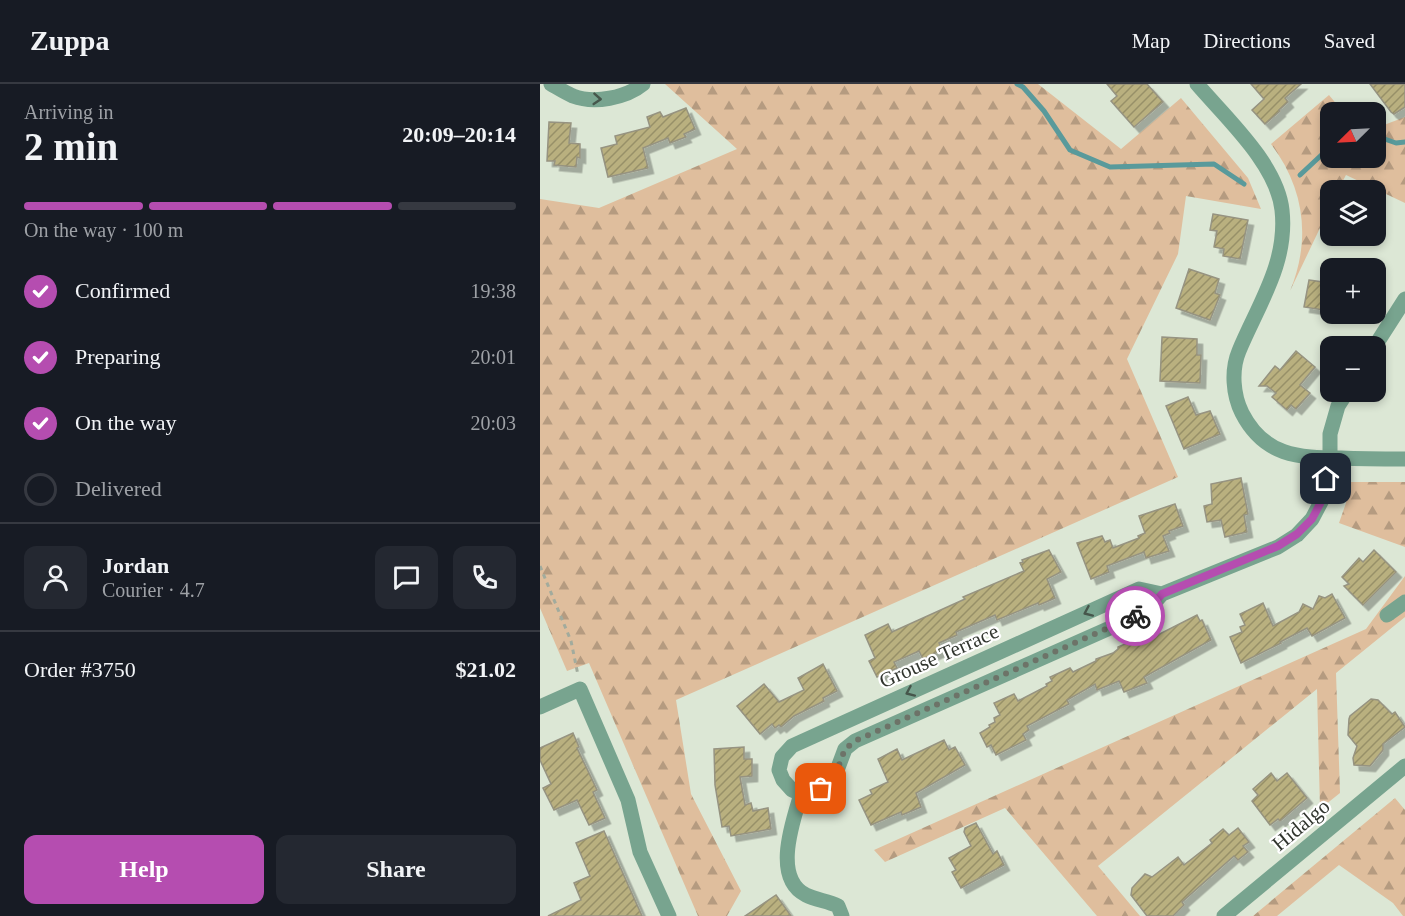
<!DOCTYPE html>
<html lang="en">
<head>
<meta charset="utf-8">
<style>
	body { margin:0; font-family:"Times New Roman",serif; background:#242831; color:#f1f3f6; height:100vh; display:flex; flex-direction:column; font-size:22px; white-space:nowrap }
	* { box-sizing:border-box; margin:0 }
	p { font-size:20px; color:#9ea1a6 }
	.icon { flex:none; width:33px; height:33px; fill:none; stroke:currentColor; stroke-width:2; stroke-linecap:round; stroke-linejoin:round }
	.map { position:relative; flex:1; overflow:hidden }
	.side { display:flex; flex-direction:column; background:#171b24; width:540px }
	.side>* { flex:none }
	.needle { width:39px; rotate:246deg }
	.fabs { position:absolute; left:780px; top:18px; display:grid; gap:12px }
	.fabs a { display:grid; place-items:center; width:66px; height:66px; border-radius:12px; background:#171b24; box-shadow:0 3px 9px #0003; font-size:30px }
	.pin { position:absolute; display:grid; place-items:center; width:51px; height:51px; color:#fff; margin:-26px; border-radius:12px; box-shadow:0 3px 9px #0006 }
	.courier { position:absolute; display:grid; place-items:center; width:60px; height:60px; margin:-30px; border:4px solid #b54db0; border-radius:50%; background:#fff; color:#222; box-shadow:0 2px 8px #0007 }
	.summary em { font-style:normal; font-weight:800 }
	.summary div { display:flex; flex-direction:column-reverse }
	.summary { display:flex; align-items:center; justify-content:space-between; height:102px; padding:0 24px }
	h1 { font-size:39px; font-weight:800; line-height:45px }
	.bar { display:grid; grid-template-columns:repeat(4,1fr); gap:9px 6px; align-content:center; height:72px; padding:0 24px }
	.bar i { height:8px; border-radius:4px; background:#363941 }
	.bar .active { background:#b54db0 }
	.bar p { grid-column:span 4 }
	.line { display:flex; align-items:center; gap:15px; padding:0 24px; border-top:2px solid #363941 }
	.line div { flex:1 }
	.round { display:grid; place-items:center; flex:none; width:63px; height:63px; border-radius:12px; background:#242831 }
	ol { padding:0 24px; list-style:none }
	li { display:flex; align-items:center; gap:18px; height:66px }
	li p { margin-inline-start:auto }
	li .icon { padding:6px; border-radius:50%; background:#b54db0; color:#fff; stroke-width:4 }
	li:last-child { color:#9ea1a6 }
	li i { width:33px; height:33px; border:3px solid #363941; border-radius:50% }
	.cta { display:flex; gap:12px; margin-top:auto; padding:12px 24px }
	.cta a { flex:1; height:69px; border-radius:12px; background:#b54db0; color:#fff; font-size:24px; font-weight:800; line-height:69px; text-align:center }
	.cta a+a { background:#242831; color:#f1f3f6 }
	header { display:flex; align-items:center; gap:36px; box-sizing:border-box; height:84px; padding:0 30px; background:#171b24; border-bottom:2px solid #363941 }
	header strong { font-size:28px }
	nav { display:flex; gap:33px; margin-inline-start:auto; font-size:21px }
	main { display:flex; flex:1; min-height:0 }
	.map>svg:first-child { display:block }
</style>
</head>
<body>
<header>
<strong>Zuppa</strong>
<nav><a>Map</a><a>Directions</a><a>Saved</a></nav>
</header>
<main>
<section class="side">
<div class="summary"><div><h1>2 min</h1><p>Arriving in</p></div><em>20:09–20:14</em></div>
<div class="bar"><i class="active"></i><i class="active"></i><i class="active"></i><i></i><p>On the way · 100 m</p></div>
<ol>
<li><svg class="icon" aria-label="check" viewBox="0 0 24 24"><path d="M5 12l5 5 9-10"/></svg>Confirmed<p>19:38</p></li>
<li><svg class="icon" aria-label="check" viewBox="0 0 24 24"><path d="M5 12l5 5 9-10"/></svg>Preparing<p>20:01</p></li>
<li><svg class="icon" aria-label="check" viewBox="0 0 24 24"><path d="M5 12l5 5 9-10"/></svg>On the way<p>20:03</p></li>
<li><i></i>Delivered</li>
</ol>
<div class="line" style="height:108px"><a class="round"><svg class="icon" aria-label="person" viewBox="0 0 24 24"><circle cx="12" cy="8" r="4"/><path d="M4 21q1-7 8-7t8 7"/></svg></a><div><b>Jordan</b><p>Courier · 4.7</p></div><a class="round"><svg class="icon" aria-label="chat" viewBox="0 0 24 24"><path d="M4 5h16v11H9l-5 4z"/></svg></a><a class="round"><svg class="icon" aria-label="phone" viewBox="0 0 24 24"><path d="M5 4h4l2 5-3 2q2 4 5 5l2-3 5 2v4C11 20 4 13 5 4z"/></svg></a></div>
<div class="line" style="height:78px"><div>Order #3750</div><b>$21.02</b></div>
<div class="cta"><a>Help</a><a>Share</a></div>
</section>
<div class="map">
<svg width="865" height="832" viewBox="0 0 865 832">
	<defs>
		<pattern id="forest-firs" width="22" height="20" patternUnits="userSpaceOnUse" patternTransform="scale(1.5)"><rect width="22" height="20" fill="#dfbe9d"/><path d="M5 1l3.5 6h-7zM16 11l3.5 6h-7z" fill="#b59b80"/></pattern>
		<pattern id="building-hatch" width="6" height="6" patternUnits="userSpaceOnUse" patternTransform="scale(1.5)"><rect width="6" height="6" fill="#b9b07f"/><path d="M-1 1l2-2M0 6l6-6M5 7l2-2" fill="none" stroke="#979068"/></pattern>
		<filter id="shadow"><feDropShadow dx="5.5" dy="5.5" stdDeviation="0" flood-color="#0004"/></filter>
	</defs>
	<rect width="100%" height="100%" fill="#dce7d5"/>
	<g fill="url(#forest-firs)">
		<path d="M125,0H498L581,65L641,14L708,94L721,125L646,112L638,170L587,275L638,393L136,616L151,710L201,807L187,832H158L49,579L27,587L0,524V115L59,124L197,65Z"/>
		<path d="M789,11L803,28H790V74H836V44L865,33V119L806,91L798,106H790V123L750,207C771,156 765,105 731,60Z"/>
		<path d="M808,398H865V463L799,439L806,419Z"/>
		<path d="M865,492V533L796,589L800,709L780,725L777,605L558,782L600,832H557L465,724L345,778L334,766L826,545Z"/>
		<path d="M855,714L865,726V832H863L853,819L799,781L737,832H713Z"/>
	</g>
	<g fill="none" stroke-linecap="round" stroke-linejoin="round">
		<g stroke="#599a9b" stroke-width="5">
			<path d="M477,0L483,3L504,27L530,66L570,83L674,80L704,100"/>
			<path d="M836,52L856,59L865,58"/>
			<path d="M760,91L790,63"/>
		</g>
	</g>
	<g fill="url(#building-hatch)" stroke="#969381" stroke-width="1.5" filter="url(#shadow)">
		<path d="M567,0H607L623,18L594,43L571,17L577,12Z"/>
		<path d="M711,0H761L745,14L748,18L739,26L740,27L725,40L712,26L724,15Z"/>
		<path d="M830,0H865V23L854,30L851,28Z"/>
		<path d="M146,24L155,45L144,50L146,53L130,59L128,54L103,64L108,84L68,93L61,64L77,60L75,52L110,43L107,33L120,28L123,33Z"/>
		<path d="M9,38L31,39L29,59L40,60V74L37,73L36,83L14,81L15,77H7Z"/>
		<path d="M673,130L708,136L700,175L683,172L684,165L674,163L677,147L670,146Z"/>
		<path d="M649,185L679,195L675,209L680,211L670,236L636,224Z"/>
		<path d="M769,196L790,199V227L764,223Z"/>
		<path d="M622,253L657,255V271H661L660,299L620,297Z"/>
		<path d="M756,267L775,283L760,301L770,309L756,325L751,321L747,326L732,313L736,309L727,302H719L735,282L740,286Z"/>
		<path d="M648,313L656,331L670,327L680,350L644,365L626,322Z"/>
		<path d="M701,394L708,430L704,431L707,448L685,453L681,436L667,438L664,422L672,420L671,400Z"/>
		<path d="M635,420L643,442L629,447L630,449L623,452L629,467L606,474L604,468L567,482L569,488L551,495L537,459L562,452L565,458L570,456L573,464L599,454L598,452L605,449L599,432Z"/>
		<path d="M509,466L521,488L507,495L515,514L499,521L498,519L457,536L455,531L416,548L417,551L399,559L402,566L383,575L379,567L354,578L357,584L337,593L329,577L335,574L325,551L348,540L352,548L425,515L423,513L484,487L480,479L483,478L482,476Z"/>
		<path d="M834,466L856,488L823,521L804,502L809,500L802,493L819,474L823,478Z"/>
		<path d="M792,510L805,534L772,552L767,544L740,558L741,559L701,579L690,553L702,548L700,543L705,541L700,530L723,519L733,542L759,528L763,520L773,525L779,512L785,514Z"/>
		<path d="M657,531L660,537L662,536L671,556L604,593L607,599L584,608L579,597L557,606L555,600L527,616L529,620L487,642L489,646L483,650L486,656L456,671L451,661L447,663L440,649L450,643L449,641L455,638L454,634L460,631L454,619L474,610L478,617L507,602L506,600L512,597L510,593L530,584L533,588L556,577V575L573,569L578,565V563L597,555L600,560Z"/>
		<path d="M283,580L297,607L283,614L284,617L254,632L241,643L239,641L235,644L232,640L220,650L197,622L224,600L239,618L264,606L258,594Z"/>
		<path d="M831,615L838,616L852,630L855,628L865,643L843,660V666L830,682L814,681L813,674L817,662L808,651L809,635L810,632Z"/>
		<path d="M33,649L39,663L37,664L57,706L53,708L65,734L49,741L37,716L14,726L3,704L11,700L0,676V664Z"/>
		<path d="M404,656L409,666L415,663L425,681L376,709L381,723L362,731L361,728L331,741L319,716L332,710L330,706L348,698L338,675L357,665L362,676Z"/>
		<path d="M204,663V675H212V692L200,693L205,721L211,719L213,727L228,724L231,745L191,752L189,742L182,743L175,701L174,665Z"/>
		<path d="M731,689L737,697L747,689L767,714L740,737L738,735L730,741L712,717L718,711L713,705Z"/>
		<path d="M436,739L453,770L457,767L464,781L421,804L412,788L416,786L409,774L431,762L424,748L425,744Z"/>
		<path d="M698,744L709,758L703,762L708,768L698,776L694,772L642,818L644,821L633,832H607L591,811L592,804L605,790L612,793L638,773L644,781L672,759L670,756L683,745L689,751Z"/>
		<path d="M64,747L102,832H8L41,816L34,799L50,792L36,759Z"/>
		<path d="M236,811L251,832H205Z"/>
	</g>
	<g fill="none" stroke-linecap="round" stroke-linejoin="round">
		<path stroke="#a2ab9d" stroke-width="3" stroke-dasharray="4.5 4.5" stroke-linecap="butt" d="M0,482L31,557L38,591"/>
		<g stroke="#78a48f" stroke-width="15">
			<path d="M11,0C18,4 26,9 33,12C54,20 86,14 103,0"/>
			<path d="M657,0C686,34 737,80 742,126C748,179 718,221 699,267C691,286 693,311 702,329C724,372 758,374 801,374C823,375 844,375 865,375"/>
			<path d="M835,262L865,215"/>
			<path d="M622,510L599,505L252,662L242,673L239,686L243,696L252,706L261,710L289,701L293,697L305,665L315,657L606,528L622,510L738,463L757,451L772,435L782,416L790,374V350L798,322L807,308"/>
			<path d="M847,531L865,518"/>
			<path d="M0,623L40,605L88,716L100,768L129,832"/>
			<path d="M261,710C253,737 232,794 266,811C276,816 288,817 298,822L302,832"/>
			<path d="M684,832L865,682"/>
		</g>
	</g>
	<defs><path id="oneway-chevron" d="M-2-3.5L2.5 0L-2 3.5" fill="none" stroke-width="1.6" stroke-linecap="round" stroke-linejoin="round" transform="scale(1.5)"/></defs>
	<g stroke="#46564b">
		<use href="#oneway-chevron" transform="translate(57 15) rotate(4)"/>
		<use href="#oneway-chevron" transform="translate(548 528) rotate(156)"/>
		<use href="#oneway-chevron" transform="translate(370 608) rotate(156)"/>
	</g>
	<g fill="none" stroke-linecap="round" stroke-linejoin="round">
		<path stroke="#6d7368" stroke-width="6" stroke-dasharray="0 10.8" d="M281,705L293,697L305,665L315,657L595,532"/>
		<path stroke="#b54db0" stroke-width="8" d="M595,532L606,528L622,510L738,462L757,450L772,435L782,416L786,395"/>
	</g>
	<g text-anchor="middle" stroke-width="4.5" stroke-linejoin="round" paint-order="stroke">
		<g font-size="21" fill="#31352e" stroke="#fff">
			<text transform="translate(399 572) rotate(-24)" y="7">Grouse Terrace</text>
			<text transform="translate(761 741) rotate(-40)" y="7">Hidalgo</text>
		</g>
	</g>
</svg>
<div class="fabs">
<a><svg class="needle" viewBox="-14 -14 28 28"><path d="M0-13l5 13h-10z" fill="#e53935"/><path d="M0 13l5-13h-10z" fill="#9ea1a6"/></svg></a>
<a><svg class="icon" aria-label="layers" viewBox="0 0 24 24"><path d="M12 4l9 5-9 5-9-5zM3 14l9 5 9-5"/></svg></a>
<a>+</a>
<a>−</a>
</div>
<div class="pin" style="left:281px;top:705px;background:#ea580c"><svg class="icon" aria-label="bag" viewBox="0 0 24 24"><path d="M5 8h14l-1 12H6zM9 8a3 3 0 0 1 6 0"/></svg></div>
<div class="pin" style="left:786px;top:395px;background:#1f2937"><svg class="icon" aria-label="home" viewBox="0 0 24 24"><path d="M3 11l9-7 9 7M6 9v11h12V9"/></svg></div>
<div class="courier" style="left:595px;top:532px"><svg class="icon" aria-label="bike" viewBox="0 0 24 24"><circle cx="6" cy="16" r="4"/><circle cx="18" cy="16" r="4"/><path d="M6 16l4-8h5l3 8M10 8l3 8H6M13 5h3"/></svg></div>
</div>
</main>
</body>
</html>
